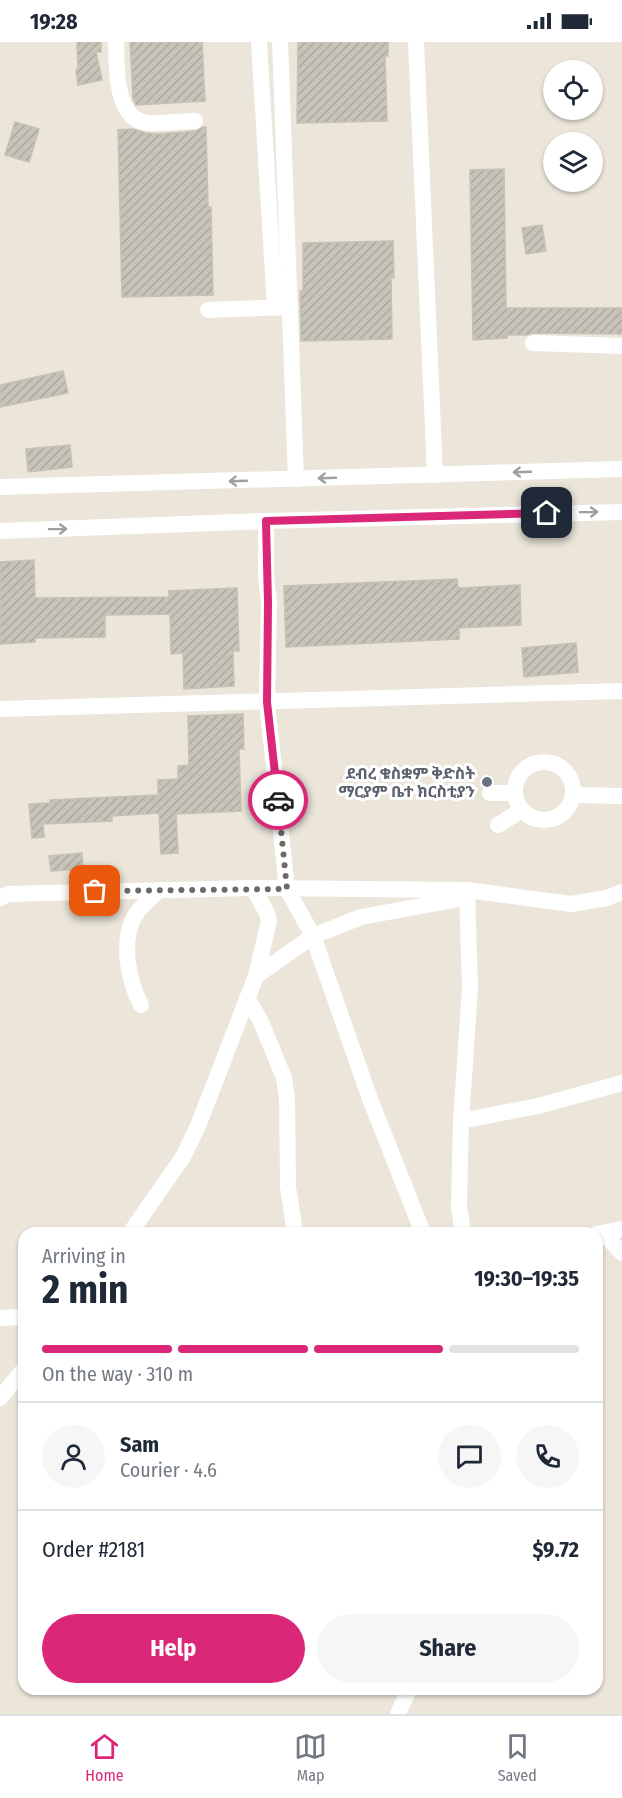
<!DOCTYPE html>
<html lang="en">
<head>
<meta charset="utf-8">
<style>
	body { margin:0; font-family:"Fira Sans Condensed","Noto Sans Ethiopic",sans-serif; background:#f6f6f7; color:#1f2937; height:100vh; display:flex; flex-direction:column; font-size:22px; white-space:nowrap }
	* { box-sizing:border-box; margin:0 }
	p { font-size:20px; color:#747a83 }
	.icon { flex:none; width:33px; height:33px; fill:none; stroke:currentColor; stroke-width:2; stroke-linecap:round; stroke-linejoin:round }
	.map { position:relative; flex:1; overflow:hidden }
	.drawer { position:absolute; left:18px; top:1185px; width:585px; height:468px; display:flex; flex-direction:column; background:#fff; border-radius:18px; box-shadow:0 2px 4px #0004 }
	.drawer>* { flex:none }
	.tools { position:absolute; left:543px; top:18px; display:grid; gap:12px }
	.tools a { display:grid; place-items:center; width:60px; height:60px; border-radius:50%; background:#fff; box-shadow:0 2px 4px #0004; font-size:30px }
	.pin { position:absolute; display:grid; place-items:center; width:51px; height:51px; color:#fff; margin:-26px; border-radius:12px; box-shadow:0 3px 9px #0006 }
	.courier { position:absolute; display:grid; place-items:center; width:60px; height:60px; margin:-30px; border:4px solid #db2777; border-radius:50%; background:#fff; color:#222; box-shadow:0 2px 8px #0007 }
	.overview em { font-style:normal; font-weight:700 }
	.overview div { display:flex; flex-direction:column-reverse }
	.overview { display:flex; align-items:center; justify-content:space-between; height:102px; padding:0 24px }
	h1 { font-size:39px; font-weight:700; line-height:45px }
	.bar { display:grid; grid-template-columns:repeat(4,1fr); gap:9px 6px; align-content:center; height:72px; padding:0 24px }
	.bar i { height:8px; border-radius:4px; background:#e0e1e3 }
	.bar .active { background:#db2777 }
	.bar p { grid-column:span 4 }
	.line { display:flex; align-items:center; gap:15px; padding:0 24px; border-top:2px solid #e0e1e3 }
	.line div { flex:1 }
	.round { display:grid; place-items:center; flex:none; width:63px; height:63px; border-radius:32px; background:#f6f6f7 }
	.action { display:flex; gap:12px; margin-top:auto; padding:12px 24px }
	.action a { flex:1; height:69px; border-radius:36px; background:#db2777; color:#fff; font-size:24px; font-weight:700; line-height:69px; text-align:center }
	.action a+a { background:#f6f6f7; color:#1f2937 }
	.status { display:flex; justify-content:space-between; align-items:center; height:42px; padding:0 30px; background:#fff; direction:ltr }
	.status svg { height:16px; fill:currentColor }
	.menu { display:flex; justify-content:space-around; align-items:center; height:84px; border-top:2px solid #e0e1e3; background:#fff; font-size:16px; color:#747a83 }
	.menu a { display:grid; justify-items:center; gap:3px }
	.menu .active { color:#db2777 }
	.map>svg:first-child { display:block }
</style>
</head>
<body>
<div class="status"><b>19:28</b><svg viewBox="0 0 49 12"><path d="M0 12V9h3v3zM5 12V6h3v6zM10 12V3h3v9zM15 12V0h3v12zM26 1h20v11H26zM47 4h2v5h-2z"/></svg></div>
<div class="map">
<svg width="622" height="1672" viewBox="0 0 622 1672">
	<defs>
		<pattern id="building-hatch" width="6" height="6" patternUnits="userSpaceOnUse" patternTransform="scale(1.5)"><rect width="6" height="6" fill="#c7c3b9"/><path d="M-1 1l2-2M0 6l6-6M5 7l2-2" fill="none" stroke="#aba89f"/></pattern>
	</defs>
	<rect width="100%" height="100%" fill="#ebe5da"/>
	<g fill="url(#building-hatch)" stroke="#c6c1b4" stroke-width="1.5">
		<path d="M77,0H101V10H96L102,38L78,43L76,28H78Z"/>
		<path d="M130,0H202L205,59L136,63L133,57Z"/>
		<path d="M298,0H388V14H385L387,79L297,81Z"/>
		<path d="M15,80L39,87L29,120L5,113Z"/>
		<path d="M203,85H206L208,165H211L213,253L122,255L118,88L133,87L146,91L159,92L196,89Z"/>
		<path d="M504,127L506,266H622V292L533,291L527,293H507V296L473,298L470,128Z"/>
		<path d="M542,183L546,209L526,212L522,186Z"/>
		<path d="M393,199L394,236H391L392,297L301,299L300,249H303V201Z"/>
		<path d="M63,329L68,351L0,365V343Z"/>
		<path d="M70,403L72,425L28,430L26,407Z"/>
		<path d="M34,518L35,556L169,555V549L237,546L239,609H233L234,644L184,647L183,611L171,612L170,572L105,573V595L35,596V600L0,602V520Z"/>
		<path d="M457,537L458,546L520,543L521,583L459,586V597L286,605L284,544Z"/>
		<path d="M576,601L578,630L524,635L522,606Z"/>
		<path d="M243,672L244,707H239L241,769L176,772L178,811L161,812L159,771L112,774V779L43,782L44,795L32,796L29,762L50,761V758L158,753V738L178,737V724L189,723L188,674Z"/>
		<path d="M82,811L83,827L51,829L49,814Z"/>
	</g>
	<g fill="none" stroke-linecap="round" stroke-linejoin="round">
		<g stroke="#fff" stroke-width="16">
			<path d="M116,0C117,24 114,77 147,81C162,82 180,79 195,79"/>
			<path d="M259,0L275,266"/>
			<path d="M280,0L296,437"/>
			<path d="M416,0L435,433"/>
			<path d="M208,268L286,265"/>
			<path d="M533,301L622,304"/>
			<path d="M0,445L622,427"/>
			<path d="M0,489L266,479L622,470"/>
			<path d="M0,667L622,649"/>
			<circle cx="544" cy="749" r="29"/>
			<path d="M490,751H515"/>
			<path d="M573,753L622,754"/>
			<path d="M498,783L522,768"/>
			<path d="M0,856L8,852L253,846L467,848L571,862L607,856L622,850"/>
			<path d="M256,934L313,894L287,847L267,660L269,561L266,534V479"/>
			<path d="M247,956L261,980L284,1036L287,1056L288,1145L295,1191"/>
			<path d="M141,963C128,938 120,897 136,872C142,863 152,855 159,848"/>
			<path d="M461,1079L538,1064L622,1041"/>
			<path d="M130,1191L183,1115L198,1084L256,934L269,879L267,871L253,846"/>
			<path d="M423,1191L370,1057L313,894L361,875L465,856"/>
			<path d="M463,1191L459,1164L461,1079L470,946L467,848"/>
			<path d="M603,1191L622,1211"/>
			<path d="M597,1192L622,1187"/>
			<path d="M0,1276L24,1275"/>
			<path d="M0,1356L24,1327"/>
			<path d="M398,1672L409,1647"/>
		</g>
	</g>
	<defs><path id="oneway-shaft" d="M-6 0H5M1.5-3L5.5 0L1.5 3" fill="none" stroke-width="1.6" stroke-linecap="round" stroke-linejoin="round" transform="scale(1.5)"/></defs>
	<g stroke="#9f9f9f">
		<use href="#oneway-shaft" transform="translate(522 430) rotate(178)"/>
		<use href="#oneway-shaft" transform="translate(327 436) rotate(178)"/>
		<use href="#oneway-shaft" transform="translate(238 439) rotate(178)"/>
		<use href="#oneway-shaft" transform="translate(589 470) rotate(-1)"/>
		<use href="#oneway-shaft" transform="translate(58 487) rotate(-1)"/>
	</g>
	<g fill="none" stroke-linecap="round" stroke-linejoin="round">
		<path stroke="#6d6b67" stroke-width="6" stroke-dasharray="0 10.8" d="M95,849L287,847L278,758"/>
		<path stroke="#db2777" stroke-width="8" d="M278,758L267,660L268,561L266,479L547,471"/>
	</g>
	<circle fill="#6b7280" stroke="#fff" stroke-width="2" cx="487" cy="740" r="6"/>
	<g text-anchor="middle" stroke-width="6" stroke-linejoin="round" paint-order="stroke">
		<g font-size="16" font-weight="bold" fill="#5b616d" stroke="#fff" text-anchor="end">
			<text x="475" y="737">ደብረ ቁስቋም ቅድስት<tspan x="475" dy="18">ማርያም ቤተ ክርስቲያን</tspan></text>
		</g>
	</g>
</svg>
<div class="tools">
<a><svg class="icon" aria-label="locate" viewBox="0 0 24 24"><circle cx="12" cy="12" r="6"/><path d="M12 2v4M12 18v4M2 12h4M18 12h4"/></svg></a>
<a><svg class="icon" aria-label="layers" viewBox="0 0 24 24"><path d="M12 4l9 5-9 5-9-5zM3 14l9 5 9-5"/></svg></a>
</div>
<div class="pin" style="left:95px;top:849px;background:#ea580c"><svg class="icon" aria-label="bag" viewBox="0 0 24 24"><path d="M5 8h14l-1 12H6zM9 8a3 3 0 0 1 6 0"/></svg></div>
<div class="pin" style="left:547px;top:471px;background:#1f2937"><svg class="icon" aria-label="home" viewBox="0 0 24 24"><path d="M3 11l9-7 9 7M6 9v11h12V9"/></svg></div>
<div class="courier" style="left:278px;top:758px"><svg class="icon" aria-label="car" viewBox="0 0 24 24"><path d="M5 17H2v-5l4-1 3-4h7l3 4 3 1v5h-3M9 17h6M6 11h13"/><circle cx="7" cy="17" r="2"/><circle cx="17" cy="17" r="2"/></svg></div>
<section class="drawer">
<div class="overview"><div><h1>2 min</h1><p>Arriving in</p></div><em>19:30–19:35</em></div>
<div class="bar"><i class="active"></i><i class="active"></i><i class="active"></i><i></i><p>On the way · 310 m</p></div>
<div class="line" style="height:108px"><a class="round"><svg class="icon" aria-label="person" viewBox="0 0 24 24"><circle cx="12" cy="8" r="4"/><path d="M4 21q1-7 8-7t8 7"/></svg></a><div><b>Sam</b><p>Courier · 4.6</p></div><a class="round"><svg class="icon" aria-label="chat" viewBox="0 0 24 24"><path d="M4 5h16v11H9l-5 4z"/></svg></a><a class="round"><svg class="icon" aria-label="phone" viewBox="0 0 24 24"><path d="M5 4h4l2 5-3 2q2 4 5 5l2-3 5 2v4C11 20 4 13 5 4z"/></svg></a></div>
<div class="line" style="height:78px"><div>Order #2181</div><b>$9.72</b></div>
<div class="action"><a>Help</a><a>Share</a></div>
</section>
</div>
<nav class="menu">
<a class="active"><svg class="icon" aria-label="home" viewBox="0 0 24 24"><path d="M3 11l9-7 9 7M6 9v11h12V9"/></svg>Home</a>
<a><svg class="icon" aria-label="map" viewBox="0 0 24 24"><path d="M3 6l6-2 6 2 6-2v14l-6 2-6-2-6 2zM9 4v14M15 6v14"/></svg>Map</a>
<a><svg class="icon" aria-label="saved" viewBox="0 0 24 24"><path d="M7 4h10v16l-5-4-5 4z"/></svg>Saved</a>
</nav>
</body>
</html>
